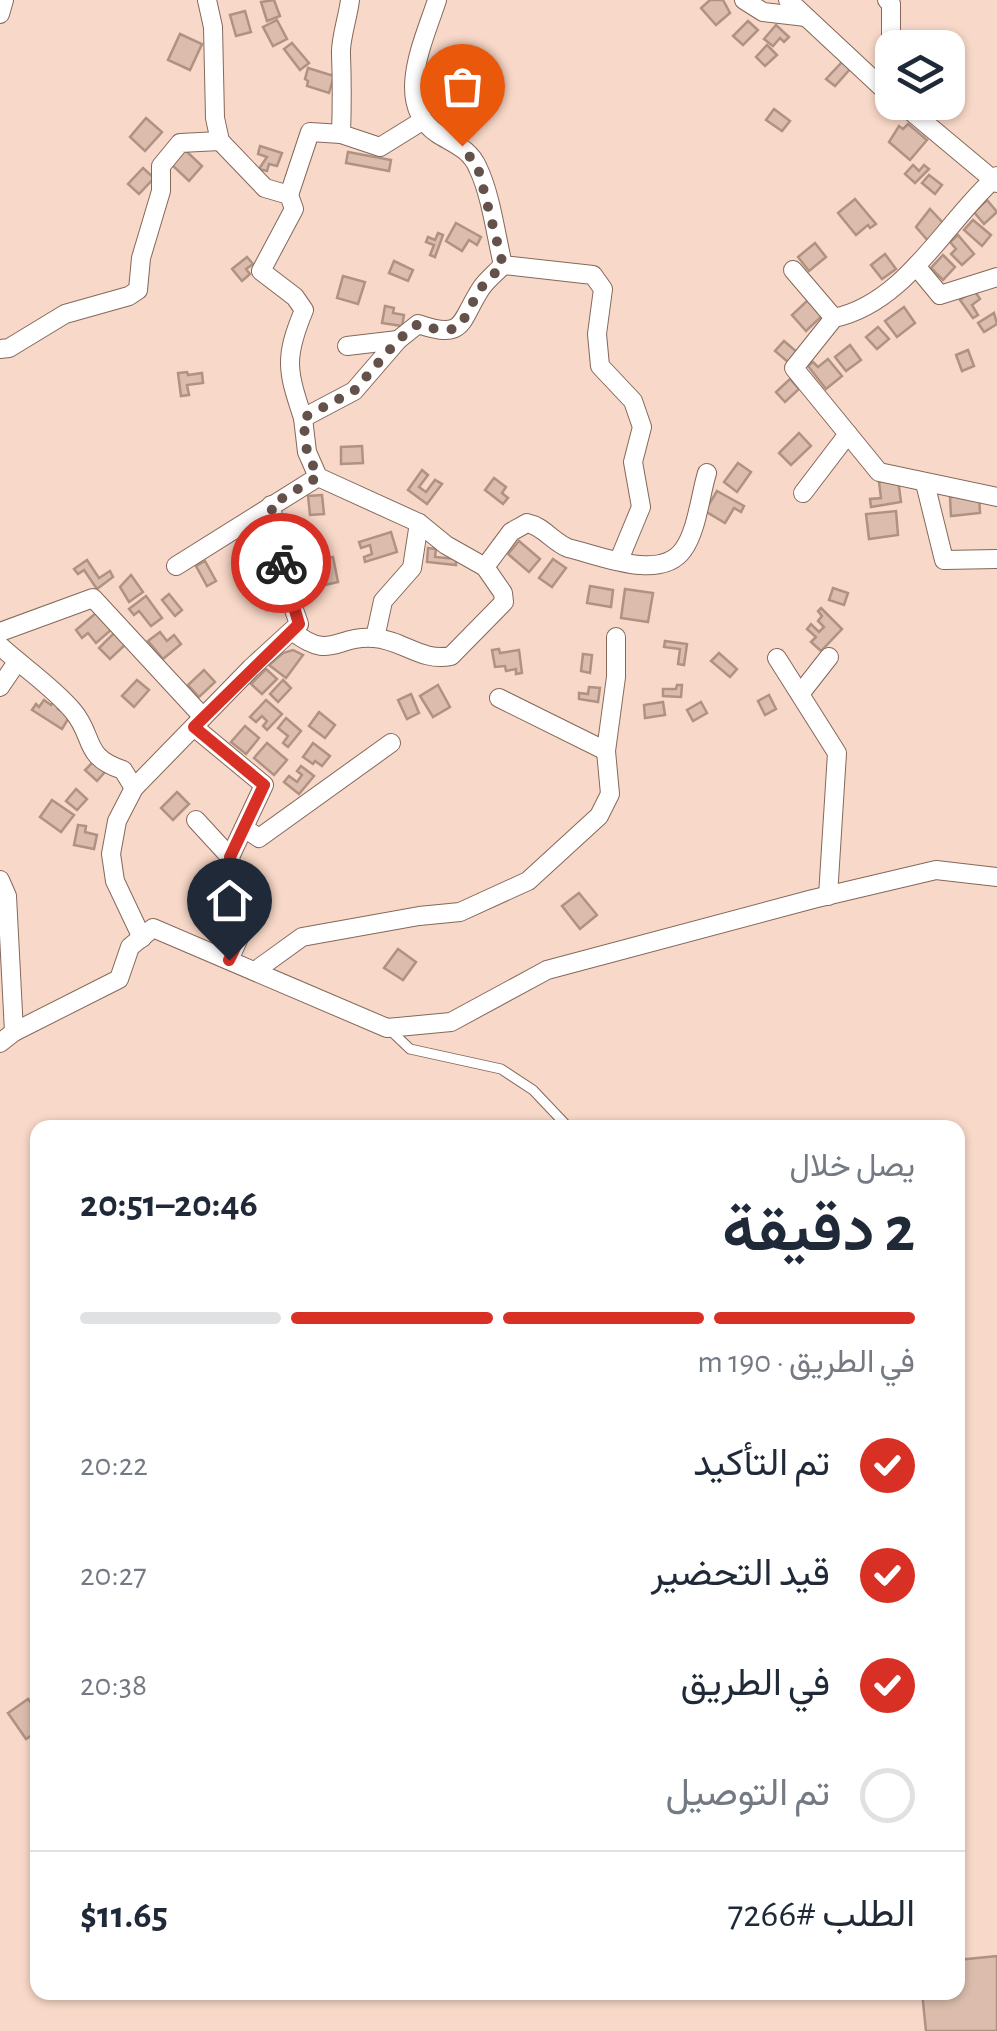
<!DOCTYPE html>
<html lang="ar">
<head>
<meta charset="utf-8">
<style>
	body { margin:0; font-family:"Alegreya Sans",Vazirmatn,sans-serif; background:#f6f6f7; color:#1f2937; direction:rtl; height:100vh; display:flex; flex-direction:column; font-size:38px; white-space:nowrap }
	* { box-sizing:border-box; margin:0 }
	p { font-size:32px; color:#747a83 }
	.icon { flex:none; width:55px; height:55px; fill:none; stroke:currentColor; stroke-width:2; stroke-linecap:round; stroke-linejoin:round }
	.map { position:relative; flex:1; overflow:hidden; direction:ltr }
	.drawer { position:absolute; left:30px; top:1120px; width:935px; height:880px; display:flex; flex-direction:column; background:#fff; border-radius:20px; box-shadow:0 2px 8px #0004; direction:rtl }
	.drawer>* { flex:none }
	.controls { position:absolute; left:875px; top:30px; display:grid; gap:20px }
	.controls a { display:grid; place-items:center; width:90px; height:90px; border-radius:20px; background:#fff; box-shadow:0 2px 8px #0004; font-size:50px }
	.pin { position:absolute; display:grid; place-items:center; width:85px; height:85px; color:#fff; margin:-102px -42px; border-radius:50% 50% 50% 0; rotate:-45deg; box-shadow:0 0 10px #0007 }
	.pin .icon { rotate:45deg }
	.courier { position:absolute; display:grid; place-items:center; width:100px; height:100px; margin:-50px; border:8px solid #d93025; border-radius:50%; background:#fff; color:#222; box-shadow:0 2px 12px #0007 }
	.overview em { font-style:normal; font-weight:600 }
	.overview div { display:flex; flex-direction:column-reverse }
	.overview { display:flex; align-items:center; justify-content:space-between; height:170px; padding:0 50px }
	h1 { font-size:65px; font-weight:600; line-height:75px }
	.bar { display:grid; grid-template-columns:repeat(4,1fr); gap:15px 10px; align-content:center; height:120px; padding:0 50px }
	.bar i { height:12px; border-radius:8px; background:#e0e1e3 }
	.bar .selected { background:#d93025 }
	.bar p { grid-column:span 4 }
	.line { display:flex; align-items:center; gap:25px; padding:0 50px; border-top:2px solid #e0e1e3 }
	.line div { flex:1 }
	ol { padding:0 50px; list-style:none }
	li { display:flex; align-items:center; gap:30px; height:110px }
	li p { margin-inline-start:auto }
	li .icon { padding:10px; border-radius:50%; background:#d93025; color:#fff; stroke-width:4 }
	li:last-child { color:#747a83 }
	li i { width:55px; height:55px; border:5px solid #e0e1e3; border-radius:50% }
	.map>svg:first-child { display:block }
</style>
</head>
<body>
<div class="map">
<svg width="997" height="2031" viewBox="0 0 997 2031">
	<rect width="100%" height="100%" fill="#f8d8c8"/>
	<g fill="#dcbdad" stroke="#b09283" stroke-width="2.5">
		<path d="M274,0L280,16L267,21L261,2Z"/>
		<path d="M710,0H723L730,13L716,25L701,8Z"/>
		<path d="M245,11L251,32L236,36L230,15Z"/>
		<path d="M277,20L287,39L273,46L263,27Z"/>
		<path d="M748,21L758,30L743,45L733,36Z"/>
		<path d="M776,25L789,37L784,42L780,38L773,46L764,39Z"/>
		<path d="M180,34L202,44L190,70L168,60Z"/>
		<path d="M292,43L309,63L300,70L284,49Z"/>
		<path d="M767,45L777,55L765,66L756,57Z"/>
		<path d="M842,62L850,69L835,86L826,79Z"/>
		<path d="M308,68L334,76L329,93L307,86L308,81L305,79Z"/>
		<path d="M774,109L790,121L782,131L766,120Z"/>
		<path d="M146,118L162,132L145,151L130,137Z"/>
		<path d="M908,124L927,140L910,160L889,142L899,126L903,129Z"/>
		<path d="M260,146L282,153L277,166L269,164L267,171L259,169L267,157L258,154Z"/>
		<path d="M184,149L202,166L189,181L171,164Z"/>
		<path d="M348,152L391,160L389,171L346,163Z"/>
		<path d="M913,165L919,171L924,165L929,169L915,183L905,174Z"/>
		<path d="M143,168L154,178L139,194L128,184Z"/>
		<path d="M929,175L942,185L935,194L922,183Z"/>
		<path d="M855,199L876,224L870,228L868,225L856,235L838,213Z"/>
		<path d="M987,200L997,212L984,224L974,212Z"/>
		<path d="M930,209L946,226L929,242L916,227Z"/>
		<path d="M973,220L991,235L982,246L964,230Z"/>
		<path d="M456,223L481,237L477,245L469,240L462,251L446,241Z"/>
		<path d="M438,233L443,235L435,257L430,255L434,245L426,242L428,237L435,240Z"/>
		<path d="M958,235L974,254L962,265L951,254L956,249L950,242Z"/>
		<path d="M815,243L826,257L809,271L798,257Z"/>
		<path d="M885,254L896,269L882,279L871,265Z"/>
		<path d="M943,255L955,267L943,280L931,268Z"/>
		<path d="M247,257L253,264L246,269L250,274L242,281L232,269Z"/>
		<path d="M394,261L413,270L408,281L389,273Z"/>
		<path d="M343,276L365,282L358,304L337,298Z"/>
		<path d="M974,290L980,299L972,305L978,315L973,318L960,300Z"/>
		<path d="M808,300L822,316L806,331L792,315Z"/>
		<path d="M385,306L394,308L393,313L404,315L402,326L382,323Z"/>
		<path d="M904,307L915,323L897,337L885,321Z"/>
		<path d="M994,313L997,324L984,332L978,323Z"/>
		<path d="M878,327L889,339L877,349L866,337Z"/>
		<path d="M784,341L797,352L788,362L775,351Z"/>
		<path d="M850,345L861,360L846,371L835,357Z"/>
		<path d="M968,350L974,366L962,371L956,355Z"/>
		<path d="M828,359L842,376L826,389L808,366L813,362L818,367Z"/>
		<path d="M187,372L188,375L202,373L203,383L187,385L189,395L181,396L178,373Z"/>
		<path d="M790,379L799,389L785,402L776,392Z"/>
		<path d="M799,433L811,446L791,465L779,453Z"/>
		<path d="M362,446L363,463L341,464V447Z"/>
		<path d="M738,463L751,472L737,492L724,482Z"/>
		<path d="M422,470L428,475L419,487L426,492L435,480L442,484L427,504L408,490Z"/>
		<path d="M494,478L506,487L502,493L508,498L503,504L485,490Z"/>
		<path d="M898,479L901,502L871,507L870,499L881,498L879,482Z"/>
		<path d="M717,491L744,506L741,512L734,508L725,523L705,511Z"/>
		<path d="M322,495L324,514L310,515L308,496Z"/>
		<path d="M979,495L980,513L951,516L950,497Z"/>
		<path d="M896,511L898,535L869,539L866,514Z"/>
		<path d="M391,532L397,552L365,562L364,557L372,554L370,545L361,548L359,542Z"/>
		<path d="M519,541L540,559L529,572L508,554Z"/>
		<path d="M428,548L436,549L435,557L456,559V565L427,562Z"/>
		<path d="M333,557L338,582L316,587L311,561Z"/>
		<path d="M553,559L566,568L552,587L539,578Z"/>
		<path d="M87,560L99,578L110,571L113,577L97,589L84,570L78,574L74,569Z"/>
		<path d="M205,561L216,581L207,586L196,566Z"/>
		<path d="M131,575L143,592L129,602L120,587Z"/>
		<path d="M590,586L613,590L611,607L587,603Z"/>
		<path d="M833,588L848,593L844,605L829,600Z"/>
		<path d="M625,589L653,593L648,622L621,618Z"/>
		<path d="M279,590L284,597L267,610L262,603Z"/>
		<path d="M169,594L182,610L175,616L162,600Z"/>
		<path d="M146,596L162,618L151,626L139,611L134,615L129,609Z"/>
		<path d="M821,608L842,629L821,651L811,642L816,637L807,629L811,624L819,632L824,627L818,621L822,616L818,611Z"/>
		<path d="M96,613L111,630L96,643L88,633L82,638L76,630Z"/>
		<path d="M116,631L127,643L110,659L99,648Z"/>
		<path d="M160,632L167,641L174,635L181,644L163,659L148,641Z"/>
		<path d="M665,641L687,644L684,665L678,664L680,649L664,647Z"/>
		<path d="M499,649L500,653L519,650L522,673L516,674V669L506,671L505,666L495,667L492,650Z"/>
		<path d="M293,650L303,655L286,678L269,665L283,653Z"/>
		<path d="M719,653L737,669L730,677L711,661Z"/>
		<path d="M583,654L592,655L590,673L581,671Z"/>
		<path d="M266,669L277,679L262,694L251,684Z"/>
		<path d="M204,670L215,682L199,697L188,685Z"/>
		<path d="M137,680L149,690L134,707L122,696Z"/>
		<path d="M283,680L291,688L278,702L270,694Z"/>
		<path d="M438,685L450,707L433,717L420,696Z"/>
		<path d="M677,685H682L681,697L663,696V689H676Z"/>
		<path d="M589,687L600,688L598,702L579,699V693L588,694Z"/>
		<path d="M411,694L419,713L407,719L398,700Z"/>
		<path d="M769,695L776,709L765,715L758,701Z"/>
		<path d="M44,700L51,705L54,701L60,705L58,709L70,716L62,729L32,710L36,704L39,707Z"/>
		<path d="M266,700L282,714L267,730L263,726L267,721L262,716L256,722L250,717Z"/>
		<path d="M663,702L665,715L645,718L644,705Z"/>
		<path d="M701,702L707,713L693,721L687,710Z"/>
		<path d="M319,712L335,725L325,738L309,726Z"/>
		<path d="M286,718L301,731L288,747L283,743L288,736L278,728Z"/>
		<path d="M245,726L259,738L246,754L231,742Z"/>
		<path d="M267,743L287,760L274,775L254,758Z"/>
		<path d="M313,743L330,756L322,766L315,761L313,764L303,757Z"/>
		<path d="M93,762L105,772L97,781L85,770Z"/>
		<path d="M301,766L314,776L299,794L284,782L289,776L297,782L302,775L297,771Z"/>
		<path d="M76,789L87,799L77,810L66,801Z"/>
		<path d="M177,792L189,804L173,820L161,808Z"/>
		<path d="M52,800L74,815L61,832L40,817Z"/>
		<path d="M78,825L86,826L85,832L97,835L94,849L74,845Z"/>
		<path d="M579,893L597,915L580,929L562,906Z"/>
		<path d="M398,949L416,962L403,980L384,968Z"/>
		<path d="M28,1699L31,1703L36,1699L38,1701V1731L26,1739L8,1713Z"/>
		<path d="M997,1956V2031H926L922,1992H958V1960Z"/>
	</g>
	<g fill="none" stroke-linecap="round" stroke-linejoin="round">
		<g stroke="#85685a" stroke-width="11">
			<path id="service" d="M389,1029L410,1049L501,1069L533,1090L569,1128"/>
		</g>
		<g stroke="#85685a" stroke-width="20">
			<g id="minor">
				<path d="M207,0L213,27L215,118L220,141L265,188L289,195L294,209L261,271L295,297L304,310C284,358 287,370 303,418"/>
				<path d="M350,0C348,17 340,40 341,54C342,81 342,107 341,134L380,147L422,121"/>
				<path d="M437,0C424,41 392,104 438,134C454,144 470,149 478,168C491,195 496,236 503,265L593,275L603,289L597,334L600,366L633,401L642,427L633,462L641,507L619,560"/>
				<path d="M744,0L763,12L806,17"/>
				<path d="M788,0L892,97"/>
				<path d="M887,0L891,4V96"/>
				<path d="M0,14L4,0"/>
				<path d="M900,102L997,183"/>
				<path d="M997,176C945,222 906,303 834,318L794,368L879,472L997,497"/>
				<path d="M289,195L310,132L341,134"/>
				<path d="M916,266L940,295L997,277"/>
				<path d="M793,270L834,318"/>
				<path d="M347,346L398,340"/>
				<path d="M0,349L9,348L65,314L129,296L138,290L141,258L161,191V166L180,143L220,141"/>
				<path d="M925,483L944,560L997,559"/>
				<path d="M803,493L848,434"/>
				<path d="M176,566L318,477"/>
				<path d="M485,567L511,532L527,523C543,526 553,542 568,548C599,555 660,582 683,550C697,531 700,496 707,473"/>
				<path d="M292,631C331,662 335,635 374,638C403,640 421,662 451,656L504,602L503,593L485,567L446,545L419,523L318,477L307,452L303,418L354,391L398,340L418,324C465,340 459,323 480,290C485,281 496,273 503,265"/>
				<path d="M0,632L93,598L203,717"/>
				<path d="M375,638L383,601L412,568L419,523"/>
				<path d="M0,646C23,667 53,687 73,711C95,737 82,757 123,770L134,788"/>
				<path d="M777,658L837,753L828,896"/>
				<path d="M0,687L17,662"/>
				<path d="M800,694L829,657"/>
				<path d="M499,698L606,751"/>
				<path d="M194,727L264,785L230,857L243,929L229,960"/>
				<path d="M196,820L230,857"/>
				<path d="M244,828L259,838L391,743"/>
				<path d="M0,880L7,896L14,1032"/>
				<path d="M142,938L115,881L111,854L117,821L134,788L251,668L299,624L284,581L271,505"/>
				<path d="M255,971L302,937L419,916L460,912L528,881L599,816L610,794L606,751L616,677V637"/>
				<path d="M0,1043L14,1032L119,979L130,947L153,928L387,1028L451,1022L547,970L813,899L936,870L997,877"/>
			</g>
		</g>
		<use href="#service" stroke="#fff" stroke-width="9"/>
		<use href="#minor" stroke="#fff" stroke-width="18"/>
	</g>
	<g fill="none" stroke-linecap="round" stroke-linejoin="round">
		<path stroke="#64524a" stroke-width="10" stroke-dasharray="0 18" d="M281,563L271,505L318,477L307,452L303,418L354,391L398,340L418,324C465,340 459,323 480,290C485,281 496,273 503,265L478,168L462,146"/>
		<path stroke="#d93025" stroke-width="12" d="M229,960L244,929L230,857L264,785L194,727L299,624L281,563"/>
	</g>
</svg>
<div class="controls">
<a><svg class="icon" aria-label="layers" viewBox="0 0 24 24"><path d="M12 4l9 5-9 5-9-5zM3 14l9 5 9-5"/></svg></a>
</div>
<div class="pin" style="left:462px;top:146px;background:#ea580c"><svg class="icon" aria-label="bag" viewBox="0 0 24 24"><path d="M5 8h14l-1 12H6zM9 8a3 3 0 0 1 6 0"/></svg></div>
<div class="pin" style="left:229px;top:960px;background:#1f2937"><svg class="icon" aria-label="home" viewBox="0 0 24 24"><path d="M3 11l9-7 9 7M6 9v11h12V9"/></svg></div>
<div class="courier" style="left:281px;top:563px"><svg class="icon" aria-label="bike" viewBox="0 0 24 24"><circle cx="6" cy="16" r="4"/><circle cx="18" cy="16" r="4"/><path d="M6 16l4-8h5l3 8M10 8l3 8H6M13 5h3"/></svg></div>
<section class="drawer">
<div class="overview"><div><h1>2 دقيقة</h1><p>يصل خلال</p></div><em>20:46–20:51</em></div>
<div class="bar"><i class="selected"></i><i class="selected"></i><i class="selected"></i><i></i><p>في الطريق · 190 m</p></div>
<ol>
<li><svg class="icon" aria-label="check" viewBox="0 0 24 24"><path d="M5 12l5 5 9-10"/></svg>تم التأكيد<p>20:22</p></li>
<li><svg class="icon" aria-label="check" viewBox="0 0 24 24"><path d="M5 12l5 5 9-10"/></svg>قيد التحضير<p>20:27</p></li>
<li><svg class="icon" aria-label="check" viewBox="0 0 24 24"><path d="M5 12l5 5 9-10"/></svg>في الطريق<p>20:38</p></li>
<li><i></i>تم التوصيل</li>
</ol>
<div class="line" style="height:130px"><div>الطلب #7266</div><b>$11.65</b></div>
</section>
</div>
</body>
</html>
